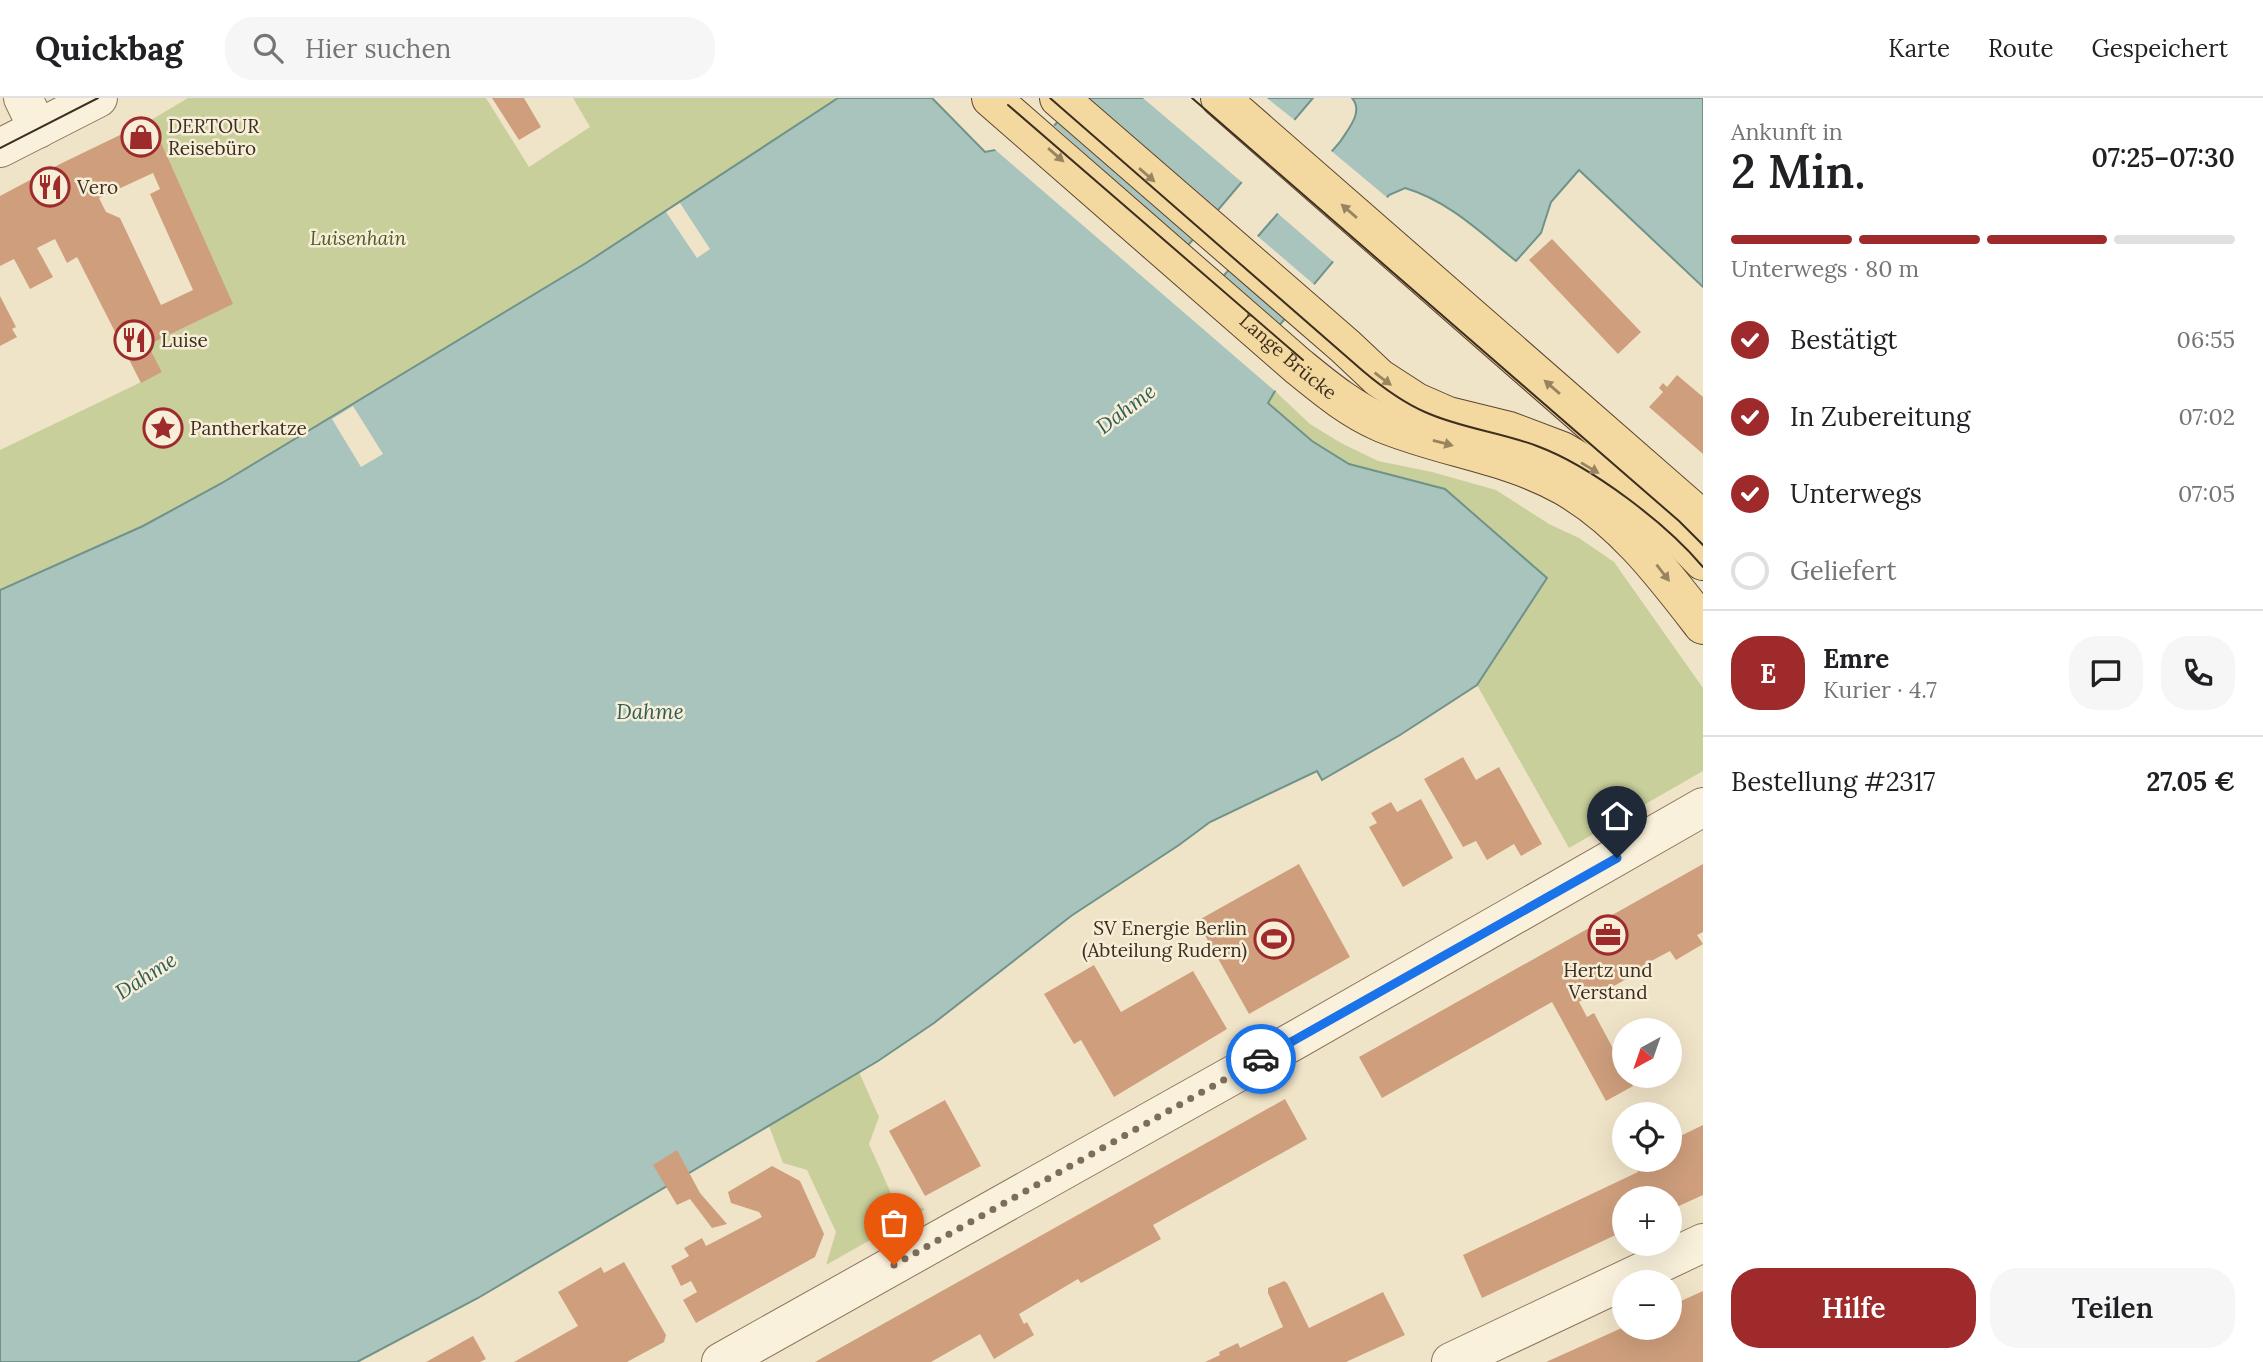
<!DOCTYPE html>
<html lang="de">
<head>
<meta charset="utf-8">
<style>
	body { margin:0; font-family:Lora,serif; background:#f6f6f6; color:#202124; height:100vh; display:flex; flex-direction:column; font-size:26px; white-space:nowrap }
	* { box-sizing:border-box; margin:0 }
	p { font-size:23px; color:#757577 }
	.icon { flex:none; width:38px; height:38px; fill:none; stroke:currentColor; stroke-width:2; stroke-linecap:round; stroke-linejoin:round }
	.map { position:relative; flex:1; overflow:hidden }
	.sheet { display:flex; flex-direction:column; background:#fff; width:560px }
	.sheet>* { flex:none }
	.needle { width:46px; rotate:220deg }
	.controls { position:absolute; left:1612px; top:920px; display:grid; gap:14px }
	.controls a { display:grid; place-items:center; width:70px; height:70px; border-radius:50%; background:#fff; box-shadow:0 7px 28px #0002; font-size:35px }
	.pin { position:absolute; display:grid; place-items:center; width:60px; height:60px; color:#fff; margin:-72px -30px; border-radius:50% 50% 50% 0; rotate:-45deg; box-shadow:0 0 7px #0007 }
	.pin .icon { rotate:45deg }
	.courier { position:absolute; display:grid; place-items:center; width:70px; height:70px; margin:-35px; border:5px solid #1a73e8; border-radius:50%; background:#fff; color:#222; box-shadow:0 2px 9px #0007 }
	.overview em { font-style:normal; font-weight:600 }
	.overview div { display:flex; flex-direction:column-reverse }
	.overview { display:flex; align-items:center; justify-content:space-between; height:119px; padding:0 28px }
	h1 { font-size:46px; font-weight:600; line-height:52px }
	.bar { display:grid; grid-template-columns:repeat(4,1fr); gap:10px 7px; align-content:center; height:84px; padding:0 28px }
	.bar i { height:9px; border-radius:5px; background:#e0e0e0 }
	.bar .current { background:#9e2a2b }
	.bar p { grid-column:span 4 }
	.line { display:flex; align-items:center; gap:18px; padding:0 28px; border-top:2px solid #e0e0e0 }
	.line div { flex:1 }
	.round { display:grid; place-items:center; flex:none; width:74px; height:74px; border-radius:28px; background:#f6f6f6 }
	ol { padding:0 28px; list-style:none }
	li { display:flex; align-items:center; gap:21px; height:77px }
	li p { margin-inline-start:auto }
	li .icon { padding:7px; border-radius:50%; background:#9e2a2b; color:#fff; stroke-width:4 }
	li:last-child { color:#757577 }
	li i { width:38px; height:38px; border:4px solid #e0e0e0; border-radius:50% }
	.button { display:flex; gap:14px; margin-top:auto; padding:14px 28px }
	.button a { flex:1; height:80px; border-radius:28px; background:#9e2a2b; color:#fff; font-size:28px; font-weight:600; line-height:80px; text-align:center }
	.button a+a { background:#f6f6f6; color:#202124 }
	header { display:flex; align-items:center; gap:42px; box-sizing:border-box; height:98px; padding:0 35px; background:#fff; border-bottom:2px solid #e0e0e0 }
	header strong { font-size:33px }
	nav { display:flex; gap:38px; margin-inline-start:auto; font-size:24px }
	.search { width:490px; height:63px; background:#f6f6f6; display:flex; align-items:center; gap:18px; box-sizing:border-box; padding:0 24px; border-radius:28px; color:#757577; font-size:26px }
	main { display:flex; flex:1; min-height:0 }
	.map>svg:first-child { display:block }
</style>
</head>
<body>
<header>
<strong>Quickbag</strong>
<div class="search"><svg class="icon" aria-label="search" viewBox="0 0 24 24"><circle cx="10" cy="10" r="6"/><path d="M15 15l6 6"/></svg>Hier suchen</div>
<nav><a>Karte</a><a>Route</a><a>Gespeichert</a></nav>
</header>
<main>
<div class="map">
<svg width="1703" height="1264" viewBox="0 0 1703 1264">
	<rect width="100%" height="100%" fill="#f0e4c8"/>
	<g fill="#c9cf9b">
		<path d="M188,0H486L529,69L590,29L573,0H838L586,165L222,385L143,428L0,492V352L162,274L148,247L232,206L151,22Z"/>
		<path d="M1275,293L1310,326L1341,345L1378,363L1432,374L1496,392L1549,426L1579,440L1614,464L1703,590V673L1569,750L1477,587L1547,480L1445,391L1349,366L1312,343L1268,305Z"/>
		<path d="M859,974L879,1019L869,1046L894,1102L925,1111L826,1167L836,1134L807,1072L783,1065L769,1028Z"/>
	</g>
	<path fill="#a9c4bc" stroke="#6f938a" stroke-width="2" d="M838,0H932L985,54L1041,43L1078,0H1313L1162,178V192L1182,210L1199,206L1340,44C1348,31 1364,14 1352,0H1703V189L1579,72L1551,104L1541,135L1516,163C1481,135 1449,103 1405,90L1389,97L1267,242L1275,293L1268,305L1312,343L1349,366L1445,391L1547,480L1477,587L1400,637L1322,682L1317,673L1210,724L1179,747L1071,818L934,925L878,963L478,1200L357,1264H0V492L143,428L222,385L586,165Z"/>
	<g fill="#f0e4c8">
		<path d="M1143,0H1267L1297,24L1244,86Z"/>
		<path d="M1051,25L1190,150L1165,179V191L1184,206L1190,207L1197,203L1271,243L1278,290L1275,293L992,49L1039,39Z"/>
		<path d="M1329,51L1390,102L1336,166L1275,113Z"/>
		<path d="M680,105L710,151L697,160L666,114Z"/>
		<path d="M1255,136L1317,189L1291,220L1228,167Z"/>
		<path d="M353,308L383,356L361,369L332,321Z"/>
	</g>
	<g fill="#cf9f7d" fill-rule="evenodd">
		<path d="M492,0H524L541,29L519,42Z"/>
		<path d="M151,22L233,206L148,247L162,274L141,285L77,159L67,165L55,141L37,150L53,179L30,191L14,161L0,168V98L60,66ZM153,75L160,91L150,96L193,192L161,207L120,120L106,114L99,100Z"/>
		<path d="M1552,141L1641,234L1618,256L1529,162Z"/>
		<path d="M0,198L16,229L12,231L17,239L0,248Z"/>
		<path d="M1677,277L1703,299V356L1649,309L1663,294L1659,290L1663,285L1667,289Z"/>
		<path d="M1463,659L1476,682L1499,669L1542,746L1521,758L1514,746L1487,762L1476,743L1463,749L1424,681Z"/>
		<path d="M1421,701L1453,760L1403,789L1369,729L1377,725L1371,715L1391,704L1397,714Z"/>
		<path d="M1299,766L1350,859L1249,916L1197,823Z"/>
		<path d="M1703,766V834L1697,837L1703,846L1676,862L1670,853L1642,868L1644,871L1598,897L1595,894L1579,904L1587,919L1594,915L1624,971V978H1628L1633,988L1606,1003L1552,904L1382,1000L1359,959Z"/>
		<path d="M1094,867L1121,914L1193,873L1227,931L1114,999L1081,942L1074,946L1044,896Z"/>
		<path d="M1285,1001L1307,1041L1153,1127L1161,1141L1081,1185L1078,1181L1019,1216L1024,1226L1027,1224L1034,1237L994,1261L980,1236L931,1264H815Z"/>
		<path d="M945,1002L981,1068L925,1098L889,1033Z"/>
		<path d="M1703,1027V1097L1670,1112V1101H1624V1133L1482,1200L1463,1157L1638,1074L1633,1062H1670V1043Z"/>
		<path d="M677,1052L700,1095L727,1126L712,1130L690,1101L677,1107L653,1067Z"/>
		<path d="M772,1068L800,1083L824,1136L815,1159L696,1225L683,1202L697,1194L691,1183L681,1188L671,1168L689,1158L684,1150L702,1140L706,1148L762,1119L759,1114L731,1105L728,1094Z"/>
		<path d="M624,1164L666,1237L664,1244L627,1264H514L578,1228L558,1194L601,1169L604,1175Z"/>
		<path d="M1284,1183L1287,1185L1309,1230L1383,1194L1405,1237L1346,1264H1205L1220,1257L1219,1254L1238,1245L1240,1250L1283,1229L1268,1195V1190Z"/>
		<path d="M1703,1193V1264H1546L1624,1229L1670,1230V1208Z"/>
		<path d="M473,1238L486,1261L480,1264H426Z"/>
	</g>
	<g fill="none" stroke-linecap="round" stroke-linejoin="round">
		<g stroke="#8d765c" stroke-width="40">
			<g id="minor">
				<path d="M23,0L38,31"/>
				<path d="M0,50L98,0"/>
				<path d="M721,1264L1299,940L1703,709"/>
				<path d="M1451,1264L1703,1145"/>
			</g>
		</g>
		<g stroke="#5b4430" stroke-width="40">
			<g id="major">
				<path id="s1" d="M991,0L1298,268C1325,290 1350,311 1382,325C1442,350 1507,356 1564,388C1623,422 1662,474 1703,527"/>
				<path d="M1059,0L1345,248L1379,280L1416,304L1448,318L1509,333L1562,353L1619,387L1639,403L1666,425L1703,463"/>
				<path d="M1220,0L1703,422"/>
			</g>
		</g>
		<use href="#minor" stroke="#faf1dc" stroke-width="38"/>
		<use href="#major" stroke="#f3d9a0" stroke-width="38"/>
		<g stroke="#3d2e20" stroke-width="2">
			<path d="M1050,0L1363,273C1382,289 1402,304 1425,314C1460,330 1500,334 1537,348C1591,368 1666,425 1703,469"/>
			<path d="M1192,0L1679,423L1703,447"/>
			<path d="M1008,7L1303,262"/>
			<path d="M0,50L98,0"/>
		</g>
	</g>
	<defs><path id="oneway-solid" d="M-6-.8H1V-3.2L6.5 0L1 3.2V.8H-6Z" transform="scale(1.75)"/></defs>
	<g fill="#988460">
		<use href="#oneway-solid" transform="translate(1056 57) rotate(41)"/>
		<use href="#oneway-solid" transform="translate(1147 77) rotate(41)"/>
		<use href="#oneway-solid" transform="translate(1349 113) rotate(-139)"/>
		<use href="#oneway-solid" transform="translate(1383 281) rotate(37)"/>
		<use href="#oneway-solid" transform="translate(1552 289) rotate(-139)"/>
		<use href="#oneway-solid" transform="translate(1443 345) rotate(15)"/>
		<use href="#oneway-solid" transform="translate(1590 370) rotate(31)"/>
		<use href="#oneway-solid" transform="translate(1663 475) rotate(52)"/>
	</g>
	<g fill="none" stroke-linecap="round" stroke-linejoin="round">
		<path stroke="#7c6e5b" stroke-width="7" stroke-dasharray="0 12.6" d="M894,1167L1261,961"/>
		<path stroke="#1a73e8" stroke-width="9" d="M1261,961L1617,760"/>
	</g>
	<defs>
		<g id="shop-ring" transform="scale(2.0125)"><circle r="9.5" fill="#f7eed8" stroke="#9e2a2b" stroke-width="1.5"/><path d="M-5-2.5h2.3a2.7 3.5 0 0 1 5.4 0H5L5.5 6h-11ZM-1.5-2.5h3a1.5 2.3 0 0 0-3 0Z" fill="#9e2a2b"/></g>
		<g id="restaurant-ring" transform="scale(2.0125)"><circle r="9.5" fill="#f7eed8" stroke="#9e2a2b" stroke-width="1.5"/><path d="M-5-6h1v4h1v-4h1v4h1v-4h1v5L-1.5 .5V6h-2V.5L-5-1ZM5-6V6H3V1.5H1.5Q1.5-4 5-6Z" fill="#9e2a2b"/></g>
		<g id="sight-ring" transform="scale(2.0125)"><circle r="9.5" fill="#f7eed8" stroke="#9e2a2b" stroke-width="1.5"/><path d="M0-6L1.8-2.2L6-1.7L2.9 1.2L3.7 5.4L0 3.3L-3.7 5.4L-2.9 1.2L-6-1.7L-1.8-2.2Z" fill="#9e2a2b"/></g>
		<g id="office-ring" transform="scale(2.0125)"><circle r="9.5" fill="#f7eed8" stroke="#9e2a2b" stroke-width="1.5"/><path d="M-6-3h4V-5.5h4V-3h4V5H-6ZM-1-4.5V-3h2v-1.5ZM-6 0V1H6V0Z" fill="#9e2a2b"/></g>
		<g id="stadium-ring" transform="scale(2.0125)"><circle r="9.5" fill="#f7eed8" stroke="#9e2a2b" stroke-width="1.5"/><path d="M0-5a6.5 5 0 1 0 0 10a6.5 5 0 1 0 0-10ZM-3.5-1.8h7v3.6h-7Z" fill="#9e2a2b"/></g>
	</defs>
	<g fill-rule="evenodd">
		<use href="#shop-ring" x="141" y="39"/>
		<use href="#restaurant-ring" x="50" y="89"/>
		<use href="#restaurant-ring" x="134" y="242"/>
		<use href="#sight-ring" x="163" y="330"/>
		<use href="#office-ring" x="1608" y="837"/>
		<use href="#stadium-ring" x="1274" y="841"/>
	</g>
	<g text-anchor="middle" stroke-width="5" stroke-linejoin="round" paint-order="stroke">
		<g font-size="19" fill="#3d2e20" stroke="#f7eed8" text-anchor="start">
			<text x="168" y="35">DERTOUR<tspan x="168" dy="22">Reisebüro</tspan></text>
			<text x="77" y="96">Vero</text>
			<text x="161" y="249">Luise</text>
			<text x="190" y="337">Pantherkatze</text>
			<text x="1247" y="837" text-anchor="end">SV Energie Berlin<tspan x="1247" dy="22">(Abteilung Rudern)</tspan></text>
			<text x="1608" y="879" text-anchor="middle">Hertz und<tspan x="1608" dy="22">Verstand</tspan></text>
		</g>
		<g font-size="19" font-style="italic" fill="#4d5a26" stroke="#f7eed8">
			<text x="358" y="147">Luisenhain</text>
		</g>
		<g font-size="19" fill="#3d2e20" stroke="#f7eed8">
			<text dy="7" stroke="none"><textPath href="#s1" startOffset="394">Lange Brücke</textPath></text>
		</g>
		<g font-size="21" font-style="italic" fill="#2f5d5a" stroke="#f7eed8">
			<text transform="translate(1126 311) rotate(-37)" y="7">Dahme</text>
			<text x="650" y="621">Dahme</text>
			<text transform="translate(146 878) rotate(-33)" y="7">Dahme</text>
		</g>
	</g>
</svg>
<div class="controls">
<a><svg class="needle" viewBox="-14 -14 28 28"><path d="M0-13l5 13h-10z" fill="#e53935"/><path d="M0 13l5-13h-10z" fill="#757577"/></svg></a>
<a><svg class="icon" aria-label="locate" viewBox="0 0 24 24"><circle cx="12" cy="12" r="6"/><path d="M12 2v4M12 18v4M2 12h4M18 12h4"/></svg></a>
<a>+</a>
<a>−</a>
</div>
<div class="pin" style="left:894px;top:1167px;background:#ea580c"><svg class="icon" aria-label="bag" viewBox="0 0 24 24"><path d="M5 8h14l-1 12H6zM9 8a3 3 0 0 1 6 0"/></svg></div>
<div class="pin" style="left:1617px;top:760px;background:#1f2937"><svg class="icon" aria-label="home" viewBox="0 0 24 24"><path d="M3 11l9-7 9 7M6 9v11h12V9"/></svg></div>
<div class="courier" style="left:1261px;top:961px"><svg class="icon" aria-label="car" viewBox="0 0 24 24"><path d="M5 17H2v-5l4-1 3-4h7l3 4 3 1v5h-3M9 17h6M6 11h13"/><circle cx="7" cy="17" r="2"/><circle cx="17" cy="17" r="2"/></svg></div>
</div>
<section class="sheet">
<div class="overview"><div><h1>2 Min.</h1><p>Ankunft in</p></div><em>07:25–07:30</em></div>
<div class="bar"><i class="current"></i><i class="current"></i><i class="current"></i><i></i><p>Unterwegs · 80 m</p></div>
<ol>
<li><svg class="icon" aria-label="check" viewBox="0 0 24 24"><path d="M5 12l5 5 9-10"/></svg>Bestätigt<p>06:55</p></li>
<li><svg class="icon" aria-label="check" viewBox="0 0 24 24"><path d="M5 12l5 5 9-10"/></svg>In Zubereitung<p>07:02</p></li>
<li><svg class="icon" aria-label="check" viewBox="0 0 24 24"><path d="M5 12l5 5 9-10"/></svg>Unterwegs<p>07:05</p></li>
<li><i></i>Geliefert</li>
</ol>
<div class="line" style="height:126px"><b class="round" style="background:#9e2a2b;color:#fff">E</b><div><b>Emre</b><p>Kurier · 4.7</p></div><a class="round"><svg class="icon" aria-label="chat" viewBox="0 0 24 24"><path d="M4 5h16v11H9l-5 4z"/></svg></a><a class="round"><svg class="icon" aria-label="phone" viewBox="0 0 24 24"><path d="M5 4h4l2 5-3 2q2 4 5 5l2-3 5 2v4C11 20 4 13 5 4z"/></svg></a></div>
<div class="line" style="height:91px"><div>Bestellung #2317</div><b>27.05 €</b></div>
<div class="button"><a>Hilfe</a><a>Teilen</a></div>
</section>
</main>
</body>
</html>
